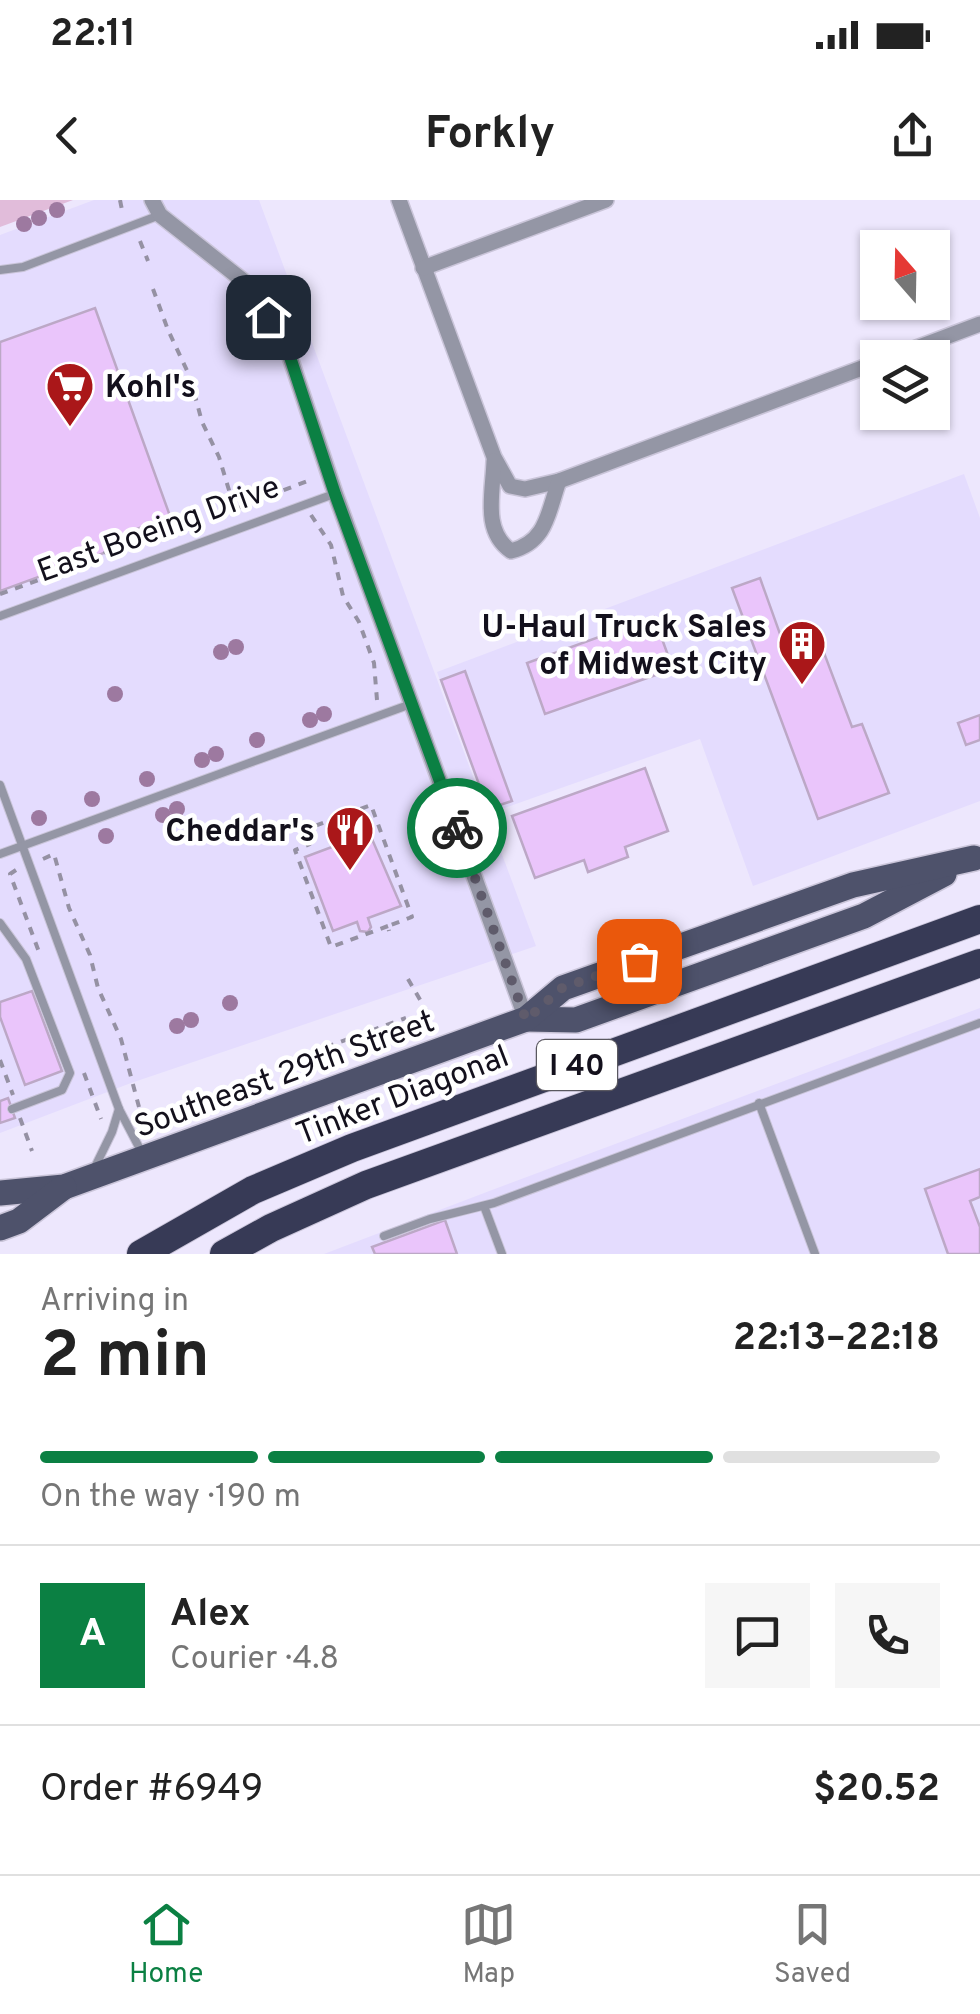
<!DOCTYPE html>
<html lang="en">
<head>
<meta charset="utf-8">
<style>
	body { margin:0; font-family:Overpass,sans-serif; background:#f6f6f6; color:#222; height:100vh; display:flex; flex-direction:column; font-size:38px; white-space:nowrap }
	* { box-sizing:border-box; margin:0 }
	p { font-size:32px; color:#767676 }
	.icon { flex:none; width:55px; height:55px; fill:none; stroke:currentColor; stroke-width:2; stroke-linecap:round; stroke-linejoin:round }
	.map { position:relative; height:1054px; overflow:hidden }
	.side { display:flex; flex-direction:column; background:#fff; flex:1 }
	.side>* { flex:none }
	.needle { width:65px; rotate:340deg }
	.tools { position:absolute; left:860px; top:30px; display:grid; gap:20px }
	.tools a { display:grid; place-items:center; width:90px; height:90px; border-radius:0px; background:#fff; box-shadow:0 2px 8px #0004; font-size:50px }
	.pin { position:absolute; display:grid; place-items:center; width:85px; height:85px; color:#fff; margin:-42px; border-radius:20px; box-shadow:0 5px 15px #0006 }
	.courier { position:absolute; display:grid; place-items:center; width:100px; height:100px; margin:-50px; border:8px solid #0b8043; border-radius:50%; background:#fff; color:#222; box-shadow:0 2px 12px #0007 }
	.headline em { font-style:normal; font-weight:700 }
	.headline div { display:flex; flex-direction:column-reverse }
	.headline { display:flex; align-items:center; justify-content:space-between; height:170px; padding:0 40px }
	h1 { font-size:65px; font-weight:700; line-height:75px }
	.bar { display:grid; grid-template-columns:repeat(4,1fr); gap:15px 10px; align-content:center; height:120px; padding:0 40px }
	.bar i { height:12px; border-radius:8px; background:#e0e0e0 }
	.bar .on { background:#0b8043 }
	.bar p { grid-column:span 4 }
	.line { display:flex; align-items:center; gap:25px; padding:0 40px; border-top:2px solid #e0e0e0 }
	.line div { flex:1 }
	.round { display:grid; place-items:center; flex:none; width:105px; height:105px; border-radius:0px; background:#f6f6f6 }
	.status { display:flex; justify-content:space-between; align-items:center; height:70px; padding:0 50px; background:#fff; direction:ltr }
	.status svg { height:28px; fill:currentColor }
	header { display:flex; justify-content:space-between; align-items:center; height:130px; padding:0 40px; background:#fff; font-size:45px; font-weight:700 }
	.menu { display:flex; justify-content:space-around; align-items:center; height:140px; border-top:2px solid #e0e0e0; background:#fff; font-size:28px; color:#767676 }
	.menu a { display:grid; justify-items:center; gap:5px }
	.menu .on { color:#0b8043 }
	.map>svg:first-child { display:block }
</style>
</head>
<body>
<div class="status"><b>22:11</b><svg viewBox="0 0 49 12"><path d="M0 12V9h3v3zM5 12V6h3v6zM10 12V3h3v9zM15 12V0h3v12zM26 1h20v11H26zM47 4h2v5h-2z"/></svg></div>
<header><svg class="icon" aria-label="back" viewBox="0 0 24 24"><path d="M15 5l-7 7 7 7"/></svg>Forkly<svg class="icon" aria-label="share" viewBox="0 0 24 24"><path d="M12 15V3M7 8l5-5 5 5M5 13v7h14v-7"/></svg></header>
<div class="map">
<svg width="980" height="1054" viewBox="0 0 980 1054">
	<rect width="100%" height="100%" fill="#ede7fd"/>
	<g fill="#e4dcfe">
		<path d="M94,0H259L536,746L131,883L0,933V35Z"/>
		<path d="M964,274L980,318V601L753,686L700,539L490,613L437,472Z"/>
		<path d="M980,808V1054H324L492,990Z"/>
	</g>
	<path fill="#e1bcda" d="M0,0H73L0,27Z"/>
	<g fill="#eac5fb" stroke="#bca8c6" stroke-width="2.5">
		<path d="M95,108L170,316L124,334L104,353L0,391V142Z"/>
		<path d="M760,378L785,448L818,437L852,527L862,524L889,593L818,619L732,388Z"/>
		<path d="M654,417L673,469L545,514L527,463Z"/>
		<path d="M465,471L512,601L488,609L441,480Z"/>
		<path d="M980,515V540L966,545L958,523Z"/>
		<path d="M645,568L668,631L625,647L628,657L588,672L584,660L535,678L512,616Z"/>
		<path d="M362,616L401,706L368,718L371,727L368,732L360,731L357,722L333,731L305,657L348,641L341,624Z"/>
		<path d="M32,791L62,871L25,885L0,817V802Z"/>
		<path d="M8,898L15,918L0,923V901Z"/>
		<path d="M980,969V997L970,1001L980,1027V1054H948L925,989Z"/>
		<path d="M445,1020L457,1054H375L372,1047Z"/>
	</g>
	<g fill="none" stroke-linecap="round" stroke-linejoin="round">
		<g stroke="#cac5d9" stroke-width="10">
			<g id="lane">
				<path d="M0,70L23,67L160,15"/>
				<path d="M0,416L334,294"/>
				<path d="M0,585L119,909L142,953"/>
				<path d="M0,654L411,504"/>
				<path d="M0,723L26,759L70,873L62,890L12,909"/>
				<path d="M759,903L815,1054"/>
				<path d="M94,969L112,932L119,909"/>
				<path d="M484,1006L502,1054"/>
				<path d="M384,1036L430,1019L494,1003L980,823"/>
			</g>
		</g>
		<g stroke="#cac5d9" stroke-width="18">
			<g id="street">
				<path d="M152,0L160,15L246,83L290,157L335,293L526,819"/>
				<path d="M399,0L494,257L510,286L525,289L559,281L878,162"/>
				<path d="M423,68L606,0"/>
				<path d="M890,158L980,124"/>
				<path d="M494,261C493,293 482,331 511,351C547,342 548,312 559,281"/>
			</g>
		</g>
		<g stroke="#cac5d9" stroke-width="28">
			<g id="primary">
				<path d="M526,819L576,820L864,716L944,674"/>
				<path d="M0,993L64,987L526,819L563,788L853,685L974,658"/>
				<path d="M0,1028L19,1021L64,987"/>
			</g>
		</g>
		<g stroke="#cac5d9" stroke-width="30">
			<g id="highway">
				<path d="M141,1054L253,990L352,948L980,719"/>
				<path d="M224,1054L271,1028L366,985L980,763"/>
			</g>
		</g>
		<g stroke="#9591a3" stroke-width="4" stroke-dasharray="8 8" stroke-linecap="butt">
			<path d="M120,0L123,15"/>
			<path d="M140,41L148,61"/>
			<path d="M153,89L168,130L190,177L202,222L219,257L235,310"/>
			<path d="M311,315L331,345L343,396L359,422L374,463L377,500"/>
			<path d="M0,394L97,359L116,345L190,319L212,318L310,280"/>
			<path d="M43,659L54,654L69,708L90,755L98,788L121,839L139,907"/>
			<path d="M16,670L10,674L39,752"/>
			<path d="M388,726L331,747L295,650L310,644L304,630L371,605L412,717L388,726L389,731"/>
			<path d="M408,779L426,810"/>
			<path d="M326,847L406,818"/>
			<path d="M0,860L13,895"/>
			<path d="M84,873L101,919"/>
			<path d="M20,918L32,951"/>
		</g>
		<use href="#lane" stroke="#9496a5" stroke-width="8"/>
		<use href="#street" stroke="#9496a5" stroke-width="15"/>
		<use href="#primary" stroke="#4e526b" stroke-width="25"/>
		<use href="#highway" stroke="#373a56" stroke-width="28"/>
	</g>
	<g fill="#9d79a0">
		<circle cx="57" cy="10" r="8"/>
		<circle cx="39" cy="18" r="8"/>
		<circle cx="24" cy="24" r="8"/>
		<circle cx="236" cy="447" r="8"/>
		<circle cx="221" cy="452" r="8"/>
		<circle cx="115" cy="494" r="8"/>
		<circle cx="324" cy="514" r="8"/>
		<circle cx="310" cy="520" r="8"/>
		<circle cx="257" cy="540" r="8"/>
		<circle cx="216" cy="554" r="8"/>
		<circle cx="202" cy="560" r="8"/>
		<circle cx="147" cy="579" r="8"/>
		<circle cx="92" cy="599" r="8"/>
		<circle cx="177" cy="609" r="8"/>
		<circle cx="163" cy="615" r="8"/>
		<circle cx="39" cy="618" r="8"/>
		<circle cx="106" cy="636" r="8"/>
		<circle cx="230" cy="803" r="8"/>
		<circle cx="191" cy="820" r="8"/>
		<circle cx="177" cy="826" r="8"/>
	</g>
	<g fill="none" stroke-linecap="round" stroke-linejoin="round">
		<path stroke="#5f5b6b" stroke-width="10" stroke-dasharray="0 18" d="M457,628L526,820L562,788L639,761"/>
		<path stroke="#0b8043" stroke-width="12" d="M268,117L290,157L335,294L457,628"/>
	</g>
	<defs>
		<g id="supermarket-pin" transform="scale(2.5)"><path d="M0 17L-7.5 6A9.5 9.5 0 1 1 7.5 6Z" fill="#aa1719" stroke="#fff"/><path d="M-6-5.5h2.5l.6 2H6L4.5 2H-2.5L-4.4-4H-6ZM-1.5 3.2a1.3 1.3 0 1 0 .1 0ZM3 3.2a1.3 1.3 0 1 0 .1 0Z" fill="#fff"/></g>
		<g id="building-pin" transform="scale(2.5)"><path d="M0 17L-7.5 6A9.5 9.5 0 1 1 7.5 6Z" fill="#aa1719" stroke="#fff"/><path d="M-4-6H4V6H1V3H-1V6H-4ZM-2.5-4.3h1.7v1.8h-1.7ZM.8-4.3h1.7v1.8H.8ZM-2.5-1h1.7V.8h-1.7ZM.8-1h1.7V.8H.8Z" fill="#fff"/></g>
		<g id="restaurant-pin" transform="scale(2.5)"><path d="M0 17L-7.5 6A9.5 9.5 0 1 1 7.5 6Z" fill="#aa1719" stroke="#fff"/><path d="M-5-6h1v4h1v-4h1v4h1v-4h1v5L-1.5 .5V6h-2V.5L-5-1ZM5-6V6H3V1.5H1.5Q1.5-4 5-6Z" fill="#fff"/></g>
	</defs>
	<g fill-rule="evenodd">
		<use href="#supermarket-pin" x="70" y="186"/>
		<use href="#building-pin" x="802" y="444"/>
		<use href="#restaurant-pin" x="350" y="630"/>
	</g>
	<g text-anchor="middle" stroke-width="9" stroke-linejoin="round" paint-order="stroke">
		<rect fill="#fff" stroke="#5a5860" stroke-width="2.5" x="537" y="840" width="80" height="50" rx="8"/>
		<g font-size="30" font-weight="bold" fill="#13101c">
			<text x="577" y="875">I 40</text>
		</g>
		<g font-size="32" font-weight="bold" fill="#13101c" stroke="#fff" text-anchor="end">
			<text x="105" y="197" text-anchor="start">Kohl's</text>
			<text x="767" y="437">U-Haul Truck Sales<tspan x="767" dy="37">of Midwest City</tspan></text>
			<text x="315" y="641">Cheddar's</text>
		</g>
		<g font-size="32" fill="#13101c" stroke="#fff">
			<text transform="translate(158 328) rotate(-20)" y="11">East Boeing Drive</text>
			<text transform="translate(284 873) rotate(-20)" y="11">Southeast 29th Street</text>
			<text transform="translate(402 894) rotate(-21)" y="11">Tinker Diagonal</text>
		</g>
	</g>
</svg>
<div class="tools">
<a><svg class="needle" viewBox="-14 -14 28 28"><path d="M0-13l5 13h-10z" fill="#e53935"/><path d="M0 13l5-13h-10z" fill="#767676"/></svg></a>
<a><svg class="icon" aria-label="layers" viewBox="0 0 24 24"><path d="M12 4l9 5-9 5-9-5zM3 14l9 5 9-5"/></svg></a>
</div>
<div class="pin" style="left:639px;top:761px;background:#ea580c"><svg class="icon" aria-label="bag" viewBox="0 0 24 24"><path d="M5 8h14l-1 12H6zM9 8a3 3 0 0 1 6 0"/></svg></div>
<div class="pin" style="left:268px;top:117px;background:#1f2937"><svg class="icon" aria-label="home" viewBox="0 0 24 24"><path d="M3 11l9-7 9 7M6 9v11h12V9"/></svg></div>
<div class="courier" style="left:457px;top:628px"><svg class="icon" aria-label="bike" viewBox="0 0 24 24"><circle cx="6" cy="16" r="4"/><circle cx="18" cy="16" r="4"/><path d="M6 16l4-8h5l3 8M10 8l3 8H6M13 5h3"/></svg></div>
</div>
<section class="side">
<div class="headline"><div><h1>2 min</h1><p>Arriving in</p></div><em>22:13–22:18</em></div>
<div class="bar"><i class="on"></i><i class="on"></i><i class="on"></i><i></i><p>On the way · 190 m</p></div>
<div class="line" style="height:180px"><b class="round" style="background:#0b8043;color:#fff">A</b><div><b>Alex</b><p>Courier · 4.8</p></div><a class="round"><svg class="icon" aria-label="chat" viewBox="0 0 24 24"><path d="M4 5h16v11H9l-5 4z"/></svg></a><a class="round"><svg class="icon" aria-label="phone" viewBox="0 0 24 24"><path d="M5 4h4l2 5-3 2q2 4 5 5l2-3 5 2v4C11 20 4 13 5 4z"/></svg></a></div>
<div class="line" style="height:130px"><div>Order #6949</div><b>$20.52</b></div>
</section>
<nav class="menu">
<a class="on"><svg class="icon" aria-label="home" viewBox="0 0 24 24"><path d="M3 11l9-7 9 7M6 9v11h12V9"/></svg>Home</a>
<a><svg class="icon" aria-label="map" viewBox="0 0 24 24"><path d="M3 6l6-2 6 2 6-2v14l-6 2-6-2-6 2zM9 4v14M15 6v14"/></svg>Map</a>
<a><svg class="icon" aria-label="saved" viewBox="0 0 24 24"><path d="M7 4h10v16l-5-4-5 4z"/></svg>Saved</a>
</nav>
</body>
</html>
